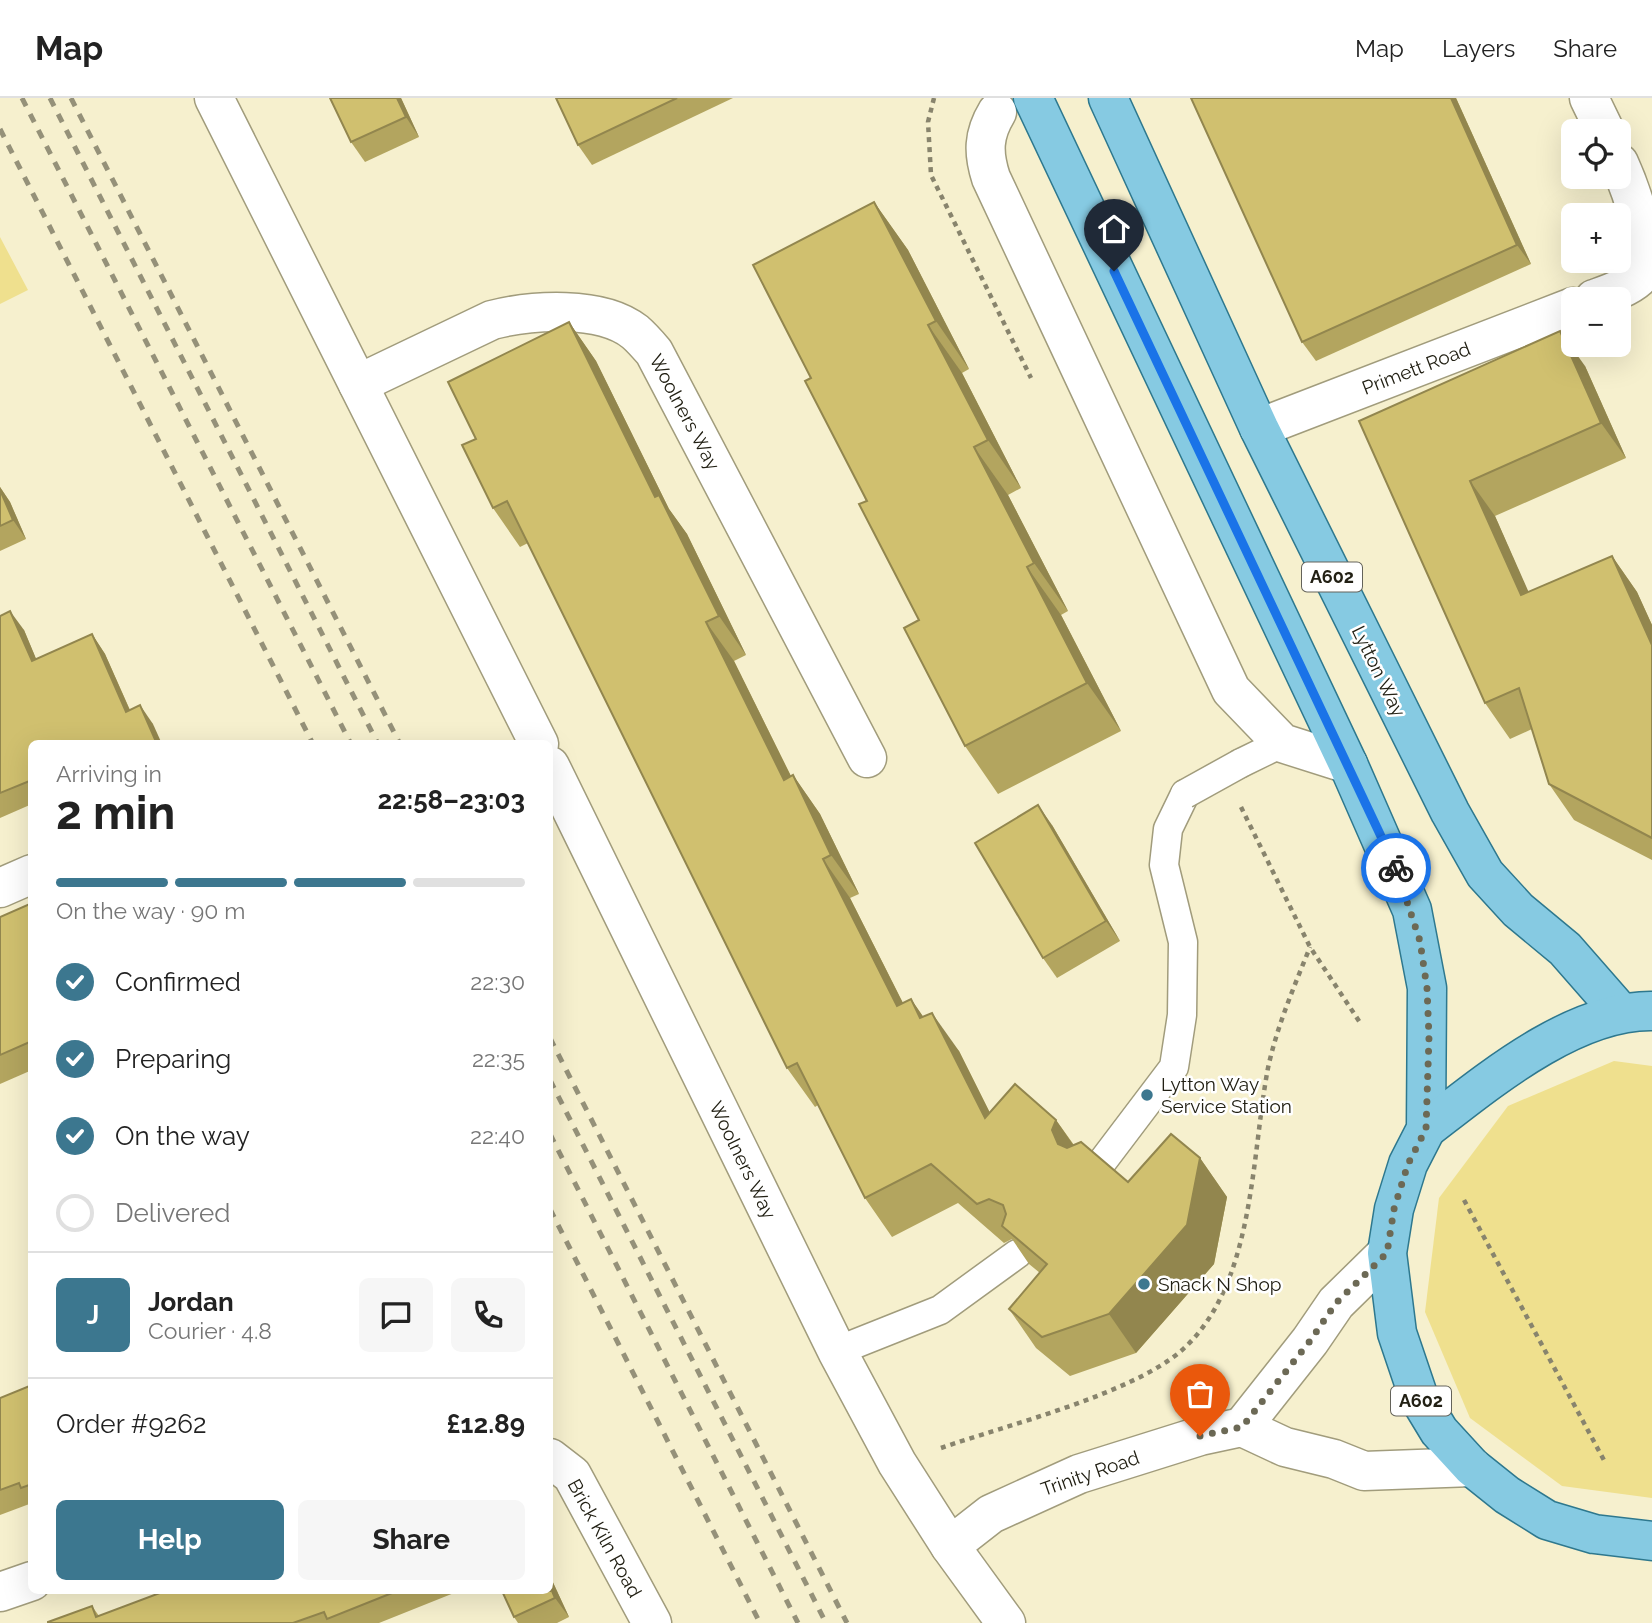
<!DOCTYPE html>
<html lang="en">
<head>
<meta charset="utf-8">
<style>
	body { margin:0; font-family:Raleway,sans-serif; background:#f6f6f6; color:#222; height:100vh; display:flex; flex-direction:column; font-size:26px; white-space:nowrap }
	* { box-sizing:border-box; margin:0 }
	p { font-size:23px; color:#767676 }
	.icon { flex:none; width:38px; height:38px; fill:none; stroke:currentColor; stroke-width:2; stroke-linecap:round; stroke-linejoin:round }
	.map { position:relative; flex:1; overflow:hidden }
	.side { position:absolute; left:28px; top:642px; width:525px; height:854px; display:flex; flex-direction:column; background:#fff; border-radius:10px; box-shadow:0 7px 28px #0002 }
	.side>* { flex:none }
	.fabs { position:absolute; left:1561px; top:21px; display:grid; gap:14px }
	.fabs a { display:grid; place-items:center; width:70px; height:70px; border-radius:10px; background:#fff; box-shadow:0 7px 28px #0002; font-size:35px }
	.pin { position:absolute; display:grid; place-items:center; width:60px; height:60px; color:#fff; margin:-72px -30px; border-radius:50% 50% 50% 0; rotate:-45deg; box-shadow:0 0 7px #0007 }
	.pin .icon { rotate:45deg }
	.courier { position:absolute; display:grid; place-items:center; width:70px; height:70px; margin:-35px; border:5px solid #1a73e8; border-radius:50%; background:#fff; color:#222; box-shadow:0 2px 9px #0007 }
	.summary em { font-style:normal; font-weight:700 }
	.summary div { display:flex; flex-direction:column-reverse }
	.summary { display:flex; align-items:center; justify-content:space-between; height:119px; padding:0 28px }
	h1 { font-size:46px; font-weight:700; line-height:52px }
	.bar { display:grid; grid-template-columns:repeat(4,1fr); gap:10px 7px; align-content:center; height:84px; padding:0 28px }
	.bar i { height:9px; border-radius:5px; background:#e0e0e0 }
	.bar .current { background:#3c778f }
	.bar p { grid-column:span 4 }
	.line { display:flex; align-items:center; gap:18px; padding:0 28px; border-top:2px solid #e0e0e0 }
	.line div { flex:1 }
	.round { display:grid; place-items:center; flex:none; width:74px; height:74px; border-radius:10px; background:#f6f6f6 }
	ol { padding:0 28px; list-style:none }
	li { display:flex; align-items:center; gap:21px; height:77px }
	li p { margin-inline-start:auto }
	li .icon { padding:7px; border-radius:50%; background:#3c778f; color:#fff; stroke-width:4 }
	li:last-child { color:#767676 }
	li i { width:38px; height:38px; border:4px solid #e0e0e0; border-radius:50% }
	.action { display:flex; gap:14px; margin-top:auto; padding:14px 28px }
	.action a { flex:1; height:80px; border-radius:10px; background:#3c778f; color:#fff; font-size:28px; font-weight:700; line-height:80px; text-align:center }
	.action a+a { background:#f6f6f6; color:#222 }
	header { display:flex; align-items:center; gap:42px; box-sizing:border-box; height:98px; padding:0 35px; background:#fff; border-bottom:2px solid #e0e0e0 }
	header strong { font-size:33px }
	nav { display:flex; gap:38px; margin-inline-start:auto; font-size:24px }
	.map>svg:first-child { display:block }
</style>
</head>
<body>
<header>
<strong>Map</strong>
<nav><a>Map</a><a>Layers</a><a>Share</a></nav>
</header>
<div class="map">
<svg width="1652" height="1525" viewBox="0 0 1652 1525">
	<rect width="100%" height="100%" fill="#f6f0ce"/>
	<g fill="#efe08e">
		<path d="M0,139L28,192L0,206Z"/>
		<path d="M1614,963L1652,968V1400L1562,1388L1470,1320L1425,1214L1439,1100L1508,1008Z"/>
	</g>
	<g fill="none" stroke-linecap="round" stroke-linejoin="round">
		<g stroke="#a19c7c" stroke-width="31">
			<g id="lane">
				<path d="M1241,665L1282,645"/>
				<path d="M1096,1072L1174,969L1182,917L1183,844L1164,767L1168,731L1185,696"/>
				<path d="M837,1253L940,1212L1017,1156"/>
			</g>
		</g>
		<g stroke="#a19c7c" stroke-width="41">
			<g id="street">
				<path d="M214,0L539,646"/>
				<path d="M1589,0L1605,33"/>
				<path d="M997,14C983,37 983,55 991,80L1231,592L1282,645L1348,666"/>
				<path d="M1594,201C1608,196 1627,190 1638,180C1652,150 1633,96 1619,65"/>
				<path d="M358,286L492,222C531,212 601,207 635,234C642,240 648,247 654,254L867,660"/>
				<path d="M1259,330L1573,209"/>
				<path d="M550,668L837,1253L897,1365L950,1448L1006,1525"/>
				<path d="M0,790L32,776"/>
				<path d="M1242,1329L1310,1243L1336,1205L1387,1155"/>
				<path d="M550,1360L572,1377L652,1525"/>
				<path d="M950,1448L991,1416L1079,1376L1200,1338L1242,1329L1285,1349L1334,1361L1364,1373L1472,1369"/>
				<path d="M0,1494L32,1483"/>
			</g>
		</g>
		<g stroke="#2e788e" stroke-width="41">
			<g id="primary">
				<path d="M1033,0L1348,666L1412,812L1427,890L1426,1031L1408,1066L1394,1111L1387,1155L1397,1235L1419,1300L1439,1333L1472,1369L1507,1397L1547,1422L1594,1436L1652,1443"/>
				<path d="M1108,0L1259,330L1450,714L1485,776L1518,812L1565,851L1621,915"/>
				<path d="M1426,1031C1486,985 1572,912 1652,913"/>
			</g>
		</g>
		<g stroke="#88846d" stroke-width="4.5" stroke-dasharray="5 5" stroke-linecap="butt">
			<path d="M934,0L928,24L931,77L1031,280"/>
			<path d="M1241,709L1310,849L1361,926"/>
			<path d="M1464,1102L1606,1366"/>
			<path d="M941,1350C1007,1327 1129,1297 1181,1253C1255,1188 1251,1059 1268,970C1277,928 1294,889 1310,849"/>
		</g>
		<use href="#lane" stroke="#fff" stroke-width="28"/>
		<use href="#street" stroke="#fff" stroke-width="38"/>
		<use href="#primary" stroke="#86cae2" stroke-width="38"/>
		<g stroke="#959179" stroke-width="5" stroke-dasharray="9 9" stroke-linecap="butt">
			<path d="M22,0L351,646"/>
			<path d="M50,0L378,646"/>
			<path d="M71,0L400,646"/>
			<path d="M0,31L313,646"/>
			<path d="M550,940L847,1525"/>
			<path d="M550,982L826,1525"/>
			<path d="M550,1036L798,1525"/>
			<path d="M550,1111L760,1525"/>
		</g>
		<g stroke="#a19c7c" stroke-width="31" stroke-linecap="butt">
			<path id="lane-bridge" d="M1185,696L1241,665"/>
		</g>
		<use href="#lane-bridge" stroke="#fff" stroke-width="28"/>
	</g>
	<g fill="#b3a55f">
		<path d="M401,0L419,39L365,64L351,44Z"/>
		<path d="M556,0H733L592,67L578,47Z"/>
		<path d="M1191,0H1456L1531,166L1316,263L1302,244Z"/>
		<path d="M874,104L908,152L969,271L962,275L1021,390L1008,397L1068,513L1061,517L1121,633L998,696L965,648L919,522L811,280Z"/>
		<path d="M569,224L596,263L669,411L687,436L746,557L734,563L791,678L793,677L820,716L859,796L850,800L903,905L911,901L923,919L959,953L990,1015L1056,1022L1074,1047L1128,1084L1200,1060L1227,1099L1214,1166L1136,1255L1070,1278L1036,1250L1009,1211L1040,1175L1029,1166L1012,1141L1004,1145L958,1105L892,1139L865,1100L818,1007L815,1009L787,970L528,445L520,449L493,410L476,341Z"/>
		<path d="M1585,268L1626,360L1495,418L1528,494L1612,458L1637,494L1652,527V762L1574,722L1549,686L1532,631L1510,641L1485,605L1359,323Z"/>
		<path d="M0,389L10,404L26,441L0,453Z"/>
		<path d="M0,518L24,532L36,561L92,536L105,556L130,612L153,626L32,646V706L0,720Z"/>
		<path d="M1052,727L1120,843L1057,880L1043,860Z"/>
		<path d="M32,805V972L0,986V819Z"/>
		<path d="M32,1287V1405L0,1417V1300Z"/>
		<path d="M550,1478L569,1519L557,1525H518L514,1519Z"/>
		<path d="M165,1493H459L379,1525H48L92,1508L99,1518Z"/>
	</g>
	<g fill="#92864e">
		<path d="M397,0H401L419,39L406,19Z"/>
		<path d="M1451,0H1456L1531,166L1517,147Z"/>
		<path d="M874,104L908,152L969,271L936,223Z"/>
		<path d="M569,224L596,263L669,411L687,436L746,557L719,518L655,399Z"/>
		<path d="M928,227L962,275L1021,390L988,342Z"/>
		<path d="M1560,233L1585,268L1626,360L1601,325Z"/>
		<path d="M974,349L1008,397L1068,513L1034,465Z"/>
		<path d="M1470,383L1495,418L1546,533L1521,497Z"/>
		<path d="M0,389L10,404L26,441L13,422L0,392Z"/>
		<path d="M1612,458L1637,494L1652,527V547Z"/>
		<path d="M1027,469L1061,517L1121,633L1087,585Z"/>
		<path d="M10,513L24,532L45,582L32,563Z"/>
		<path d="M706,524L734,563L812,721L784,682Z"/>
		<path d="M92,536L105,556L139,633L126,614Z"/>
		<path d="M140,607L153,626L162,646H157Z"/>
		<path d="M793,677L820,716L859,796L831,757Z"/>
		<path d="M1038,707L1052,727L1120,843L1106,823Z"/>
		<path d="M823,761L850,800L924,947L897,908Z"/>
		<path d="M911,901L938,940L920,920Z"/>
		<path d="M932,915L959,953L1012,1059L985,1020Z"/>
		<path d="M1056,1022L1083,1061L1058,1046L1052,1032Z"/>
		<path d="M1200,1060L1227,1099L1214,1166L1136,1255L1109,1216Z"/>
		<path d="M550,1478L569,1519L555,1500L550,1488Z"/>
	</g>
	<g fill="#d0c06f" stroke="#92864e" stroke-width="2">
		<path d="M330,0H397L406,19L351,44Z"/>
		<path d="M556,0H677L578,47Z"/>
		<path d="M1191,0H1451L1517,147L1302,244Z"/>
		<path d="M874,104L936,223L928,227L988,342L974,349L1034,465L1027,469L1087,585L965,648L904,530L919,522L859,406L867,403L805,283L811,280L753,167Z"/>
		<path d="M569,224L655,399L659,397L719,518L706,524L784,682L793,677L831,757L823,761L897,908L911,901L920,920L932,915L985,1020L1015,986L1056,1022L1052,1032L1058,1046L1067,1050L1081,1044L1128,1084L1171,1036L1200,1060L1187,1127L1109,1216L1042,1239L1009,1211L1047,1166L1002,1128L1006,1116L1003,1107L989,1101L977,1106L931,1066L865,1100L797,965L787,970L507,403L493,410L462,347L476,341L448,284Z"/>
		<path d="M1560,233L1601,325L1470,383L1521,497L1612,458L1652,547V740L1549,686L1519,590L1485,605L1359,323Z"/>
		<path d="M0,392L13,422L0,428Z"/>
		<path d="M10,513L32,563L92,536L126,614L140,607L157,646H32V682L0,695V518Z"/>
		<path d="M1038,707L1106,823L1043,860L975,745Z"/>
		<path d="M32,805V943L0,957V819Z"/>
		<path d="M32,1287V1386L21,1390L19,1385L0,1392V1300Z"/>
		<path d="M550,1488L555,1500L514,1519L502,1493H550Z"/>
		<path d="M165,1493H397L327,1521L324,1514L293,1525H48V1524L92,1508L96,1519Z"/>
	</g>
	<g fill="none" stroke-linecap="round" stroke-linejoin="round">
		<path stroke="#6c6955" stroke-width="7" stroke-dasharray="0 12.6" d="M1200,1338L1242,1329L1310,1243L1336,1205L1387,1155L1394,1111L1408,1066L1426,1031L1429,939L1427,890L1420,843L1396,770"/>
		<path stroke="#1a73e8" stroke-width="9" d="M1114,173L1396,770"/>
	</g>
	<g fill="#3c778f" stroke="#fff" stroke-width="2.5">
		<circle cx="1147" cy="997" r="7"/>
		<circle cx="1144" cy="1186" r="7"/>
	</g>
	<g text-anchor="middle" stroke-width="5" stroke-linejoin="round" paint-order="stroke">
		<g fill="#fff" stroke="#64635a" stroke-width="2">
			<rect x="1302" y="464.5" width="60" height="29" rx="5"/>
			<rect x="1391" y="1288.5" width="60" height="29" rx="5"/>
		</g>
		<g font-size="18" font-weight="bold" fill="#222014">
			<text x="1332" y="485">A602</text>
			<text x="1421" y="1309">A602</text>
		</g>
		<g font-size="19" fill="#222014" stroke="#fff">
			<text transform="translate(1416 270) rotate(-21)" y="7">Primett Road</text>
			<text transform="translate(685 314) rotate(62)" y="7">Woolners Way</text>
			<text transform="translate(1379 573) rotate(64)" y="7">Lytton Way</text>
			<text transform="translate(743 1062) rotate(64)" y="7">Woolners Way</text>
			<text transform="translate(1090 1375) rotate(-19)" y="7">Trinity Road</text>
			<text transform="translate(605 1440) rotate(61)" y="7">Brick Kiln Road</text>
		</g>
		<g font-size="19" fill="#222014" stroke="#fff" text-anchor="start">
			<text x="1161" y="993">Lytton Way<tspan x="1161" dy="22">Service Station</tspan></text>
			<text x="1158" y="1193">Snack N Shop</text>
		</g>
	</g>
</svg>
<div class="fabs">
<a><svg class="icon" aria-label="locate" viewBox="0 0 24 24"><circle cx="12" cy="12" r="6"/><path d="M12 2v4M12 18v4M2 12h4M18 12h4"/></svg></a>
<a>+</a>
<a>−</a>
</div>
<div class="pin" style="left:1200px;top:1338px;background:#ea580c"><svg class="icon" aria-label="bag" viewBox="0 0 24 24"><path d="M5 8h14l-1 12H6zM9 8a3 3 0 0 1 6 0"/></svg></div>
<div class="pin" style="left:1114px;top:173px;background:#1f2937"><svg class="icon" aria-label="home" viewBox="0 0 24 24"><path d="M3 11l9-7 9 7M6 9v11h12V9"/></svg></div>
<div class="courier" style="left:1396px;top:770px"><svg class="icon" aria-label="bike" viewBox="0 0 24 24"><circle cx="6" cy="16" r="4"/><circle cx="18" cy="16" r="4"/><path d="M6 16l4-8h5l3 8M10 8l3 8H6M13 5h3"/></svg></div>
<section class="side">
<div class="summary"><div><h1>2 min</h1><p>Arriving in</p></div><em>22:58–23:03</em></div>
<div class="bar"><i class="current"></i><i class="current"></i><i class="current"></i><i></i><p>On the way · 90 m</p></div>
<ol>
<li><svg class="icon" aria-label="check" viewBox="0 0 24 24"><path d="M5 12l5 5 9-10"/></svg>Confirmed<p>22:30</p></li>
<li><svg class="icon" aria-label="check" viewBox="0 0 24 24"><path d="M5 12l5 5 9-10"/></svg>Preparing<p>22:35</p></li>
<li><svg class="icon" aria-label="check" viewBox="0 0 24 24"><path d="M5 12l5 5 9-10"/></svg>On the way<p>22:40</p></li>
<li><i></i>Delivered</li>
</ol>
<div class="line" style="height:126px"><b class="round" style="background:#3c778f;color:#fff">J</b><div><b>Jordan</b><p>Courier · 4.8</p></div><a class="round"><svg class="icon" aria-label="chat" viewBox="0 0 24 24"><path d="M4 5h16v11H9l-5 4z"/></svg></a><a class="round"><svg class="icon" aria-label="phone" viewBox="0 0 24 24"><path d="M5 4h4l2 5-3 2q2 4 5 5l2-3 5 2v4C11 20 4 13 5 4z"/></svg></a></div>
<div class="line" style="height:91px"><div>Order #9262</div><b>£12.89</b></div>
<div class="action"><a>Help</a><a>Share</a></div>
</section>
</div>
</body>
</html>
